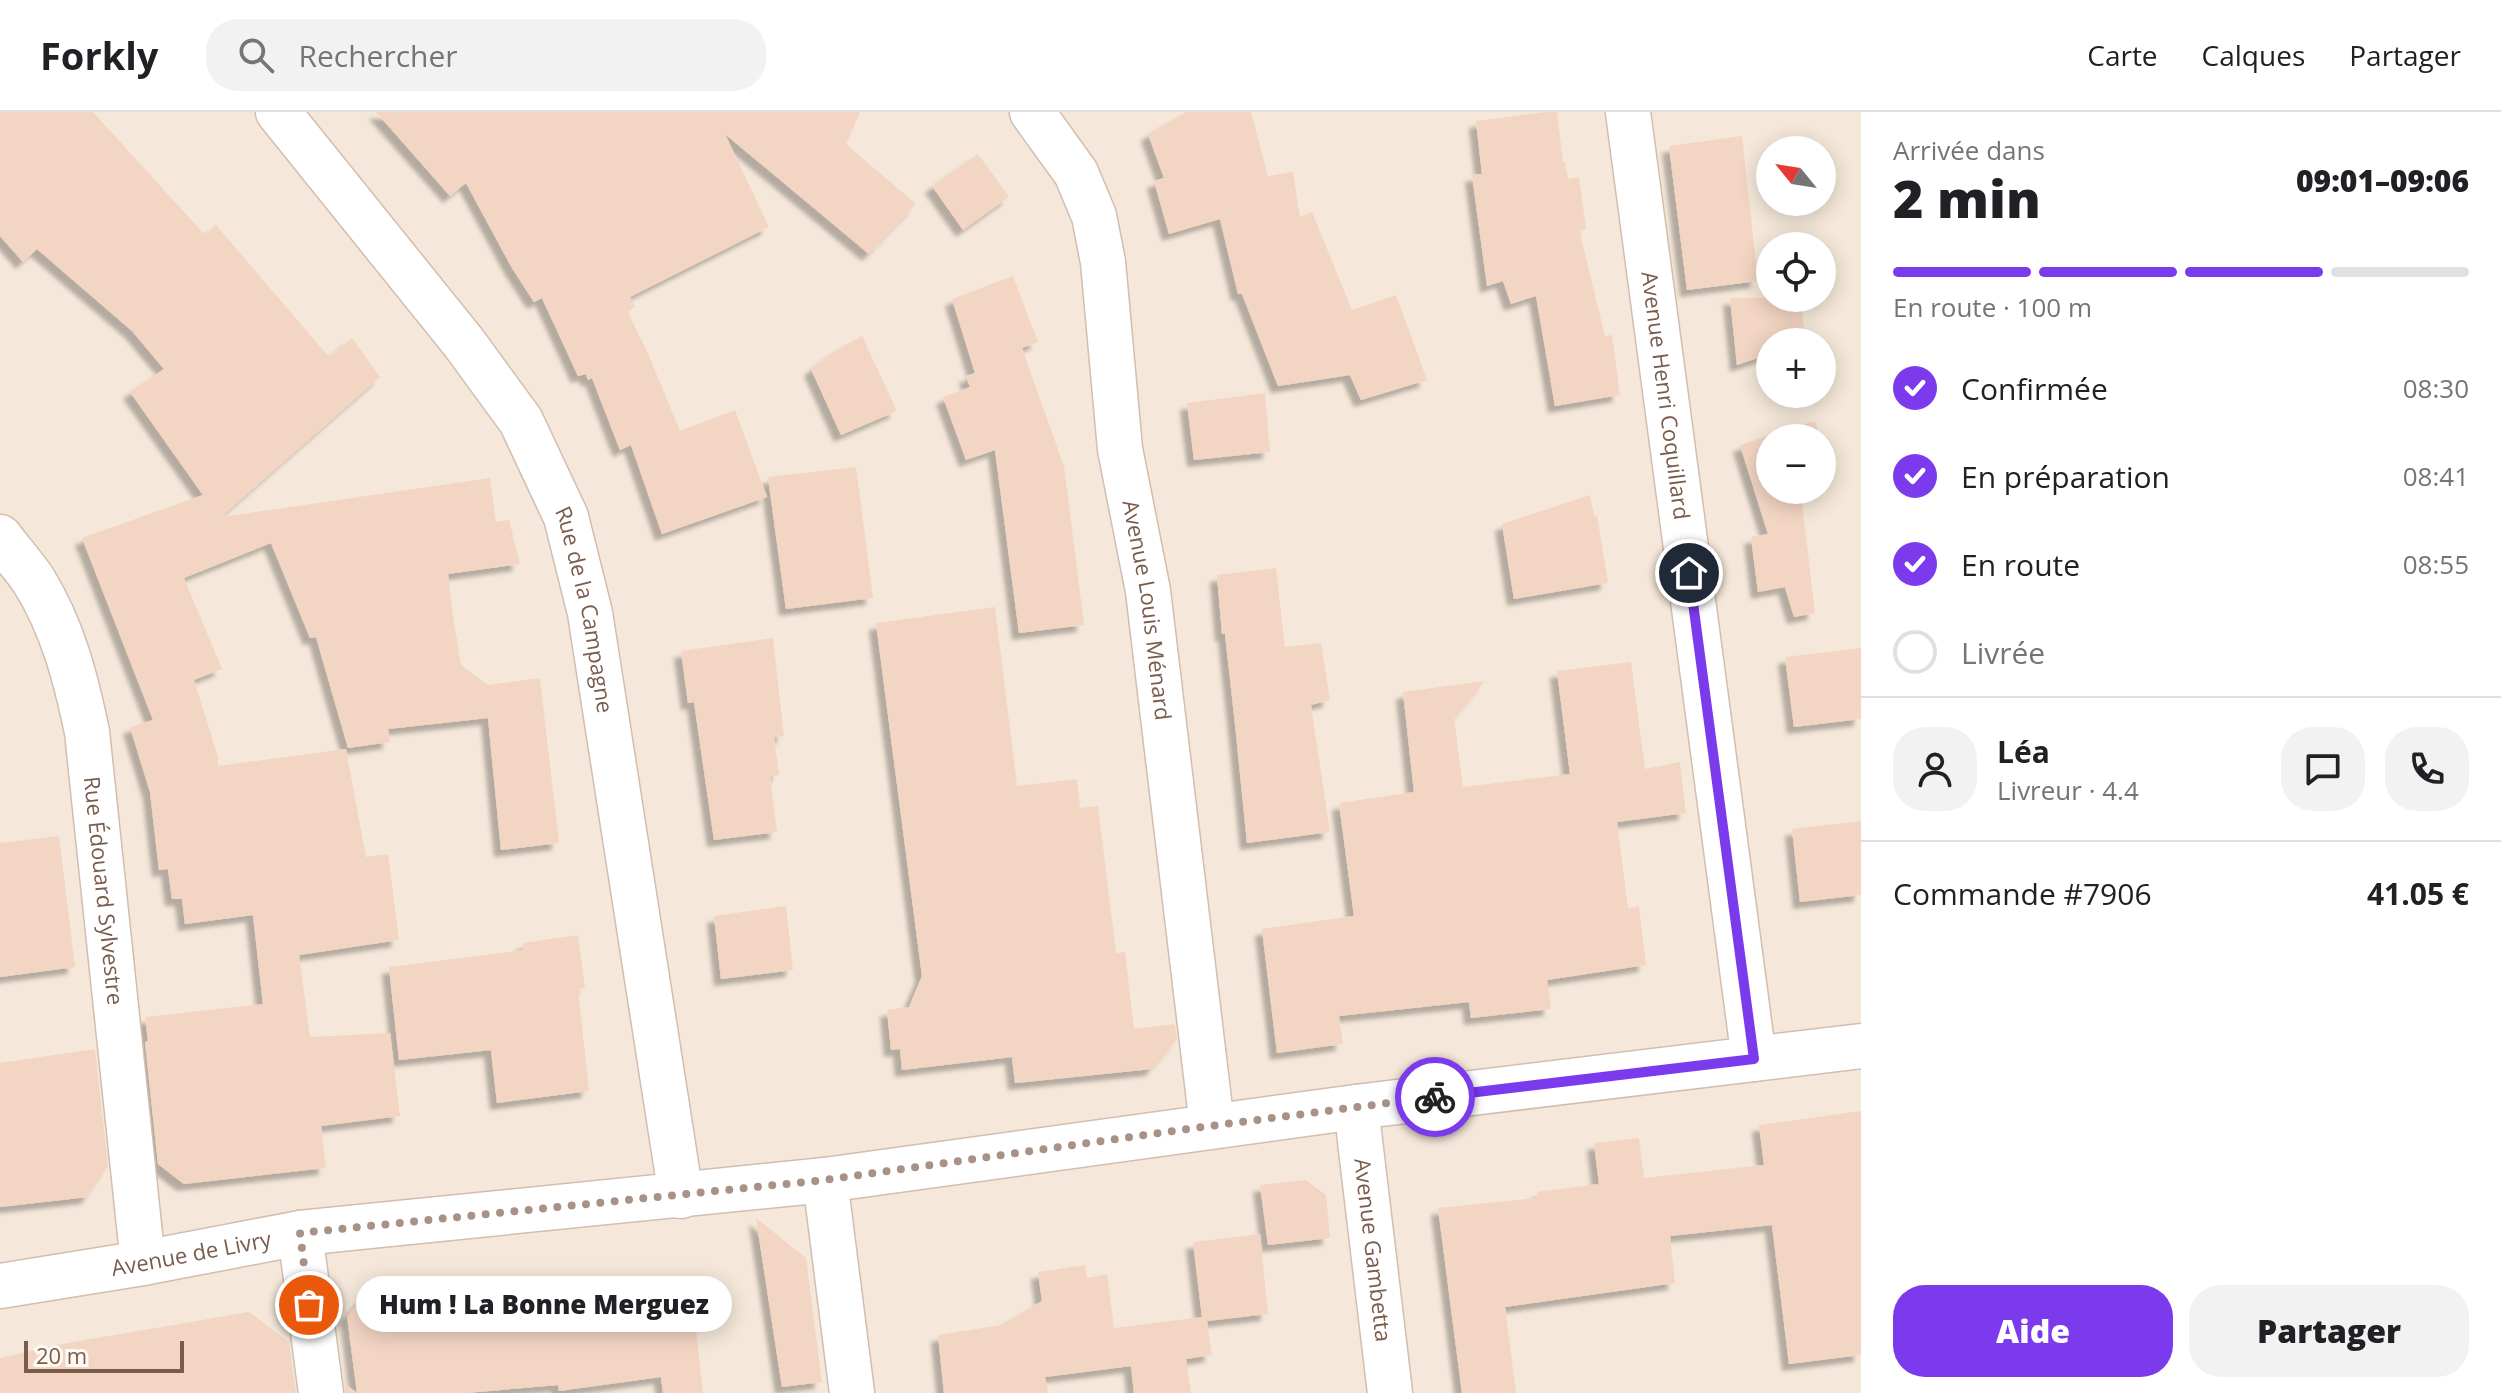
<!DOCTYPE html>
<html lang="fr">
<head>
<meta charset="utf-8">
<style>
	body { margin:0; font-family:"Open Sans",sans-serif; background:#f2f2f2; color:#202124; height:100vh; display:flex; flex-direction:column; font-size:30px; white-space:nowrap }
	* { box-sizing:border-box; margin:0 }
	p { font-size:26px; color:#757577 }
	.icon { flex:none; width:44px; height:44px; fill:none; stroke:currentColor; stroke-width:2; stroke-linecap:round; stroke-linejoin:round }
	.map { position:relative; flex:1; overflow:hidden }
	.drawer { display:flex; flex-direction:column; background:#fff; width:640px }
	.drawer>* { flex:none }
	.needle { width:52px; rotate:300deg }
	.fabs { position:absolute; left:1756px; top:24px; display:grid; gap:16px }
	.fabs a { display:grid; place-items:center; width:80px; height:80px; border-radius:50%; background:#fff; box-shadow:0 4px 20px #0003; font-size:40px }
	.scale { position:absolute; left:24px; bottom:20px; width:160px; box-sizing:border-box; padding-left:8px; border:4px solid #7a5c4d; border-top:0; font-size:22px; line-height:28px; white-space:nowrap; color:#7a5c4d; -webkit-text-stroke:6px #fffaf3; paint-order:stroke }
	.pin { position:absolute; display:grid; place-items:center; width:68px; height:68px; color:#fff; margin:-34px; border:4px solid #fff; border-radius:50%; box-shadow:0 2px 8px #0007 }
	.courier { position:absolute; display:grid; place-items:center; width:80px; height:80px; margin:-40px; border:6px solid #7c3aed; border-radius:50%; background:#fff; color:#222; box-shadow:0 2px 10px #0007 }
	.bubble { position:absolute; height:56px; border-radius:28px; background:#fff; box-shadow:0 4px 20px #0003; font-size:26px; font-weight:800; line-height:56px; text-align:center }
	.head em { font-style:normal; font-weight:800 }
	.head div { display:flex; flex-direction:column-reverse }
	.head { display:flex; align-items:center; justify-content:space-between; height:136px; padding:0 32px }
	h1 { font-size:52px; font-weight:800; line-height:60px }
	.bar { display:grid; grid-template-columns:repeat(4,1fr); gap:12px 8px; align-content:center; height:96px; padding:0 32px }
	.bar i { height:10px; border-radius:6px; background:#e0e0e0 }
	.bar .active { background:#7c3aed }
	.bar p { grid-column:span 4 }
	.line { display:flex; align-items:center; gap:20px; padding:0 32px; border-top:2px solid #e0e0e0 }
	.line div { flex:1 }
	.round { display:grid; place-items:center; flex:none; width:84px; height:84px; border-radius:32px; background:#f2f2f2 }
	ol { padding:0 32px; list-style:none }
	li { display:flex; align-items:center; gap:24px; height:88px }
	li p { margin-inline-start:auto }
	li .icon { padding:8px; border-radius:50%; background:#7c3aed; color:#fff; stroke-width:4 }
	li:last-child { color:#757577 }
	li i { width:44px; height:44px; border:4px solid #e0e0e0; border-radius:50% }
	.action { display:flex; gap:16px; margin-top:auto; padding:16px 32px }
	.action a { flex:1; height:92px; border-radius:32px; background:#7c3aed; color:#fff; font-size:32px; font-weight:800; line-height:92px; text-align:center }
	.action a+a { background:#f2f2f2; color:#202124 }
	header { display:flex; align-items:center; gap:48px; box-sizing:border-box; height:112px; padding:0 40px; background:#fff; border-bottom:2px solid #e0e0e0 }
	header strong { font-size:38px }
	nav { display:flex; gap:44px; margin-inline-start:auto; font-size:28px }
	.search { width:560px; height:72px; background:#f2f2f2; display:flex; align-items:center; gap:20px; box-sizing:border-box; padding:0 28px; border-radius:32px; color:#757577; font-size:30px }
	main { display:flex; flex:1; min-height:0 }
	.map>svg:first-child { display:block }
</style>
</head>
<body>
<header>
<strong>Forkly</strong>
<div class="search"><svg class="icon" aria-label="search" viewBox="0 0 24 24"><circle cx="10" cy="10" r="6"/><path d="M15 15l6 6"/></svg>Rechercher</div>
<nav><a>Carte</a><a>Calques</a><a>Partager</a></nav>
</header>
<main>
<div class="map">
<svg width="1861" height="1281" viewBox="0 0 1861 1281">
	<defs>
		<filter id="shadow"><feDropShadow dx="-7" dy="7" stdDeviation="2" flood-color="#0004"/></filter>
	</defs>
	<rect width="100%" height="100%" fill="#fdf6ec"/>
	<path fill="#f5e8da" fill-rule="evenodd" d="M0,0H1861V1281H0ZM1770,38H1822V90H1770ZM1770,134H1822V186H1770ZM1770,230H1822V282H1770ZM1770,326H1822V378H1770Z"/>
	<g fill="#f3d5c3" filter="url(#shadow)">
		<path d="M0,0H93L205,123L216,113L329,245L352,226L380,265L221,405L490,366L496,410L509,408L520,452L448,462L453,504L461,553L488,573L540,566L559,731L501,738L488,606L388,617L390,630L348,636L316,525L310,526L271,431L184,466L222,557L194,568L218,645V654L346,637L366,745L388,742L399,828L299,843L310,925L390,921L400,1004L321,1014L326,1056L184,1072L158,1052L145,930L148,929L145,905L263,892L253,803L185,812L182,787H172L168,757L159,758L150,680L130,615L153,608L82,426L203,383L130,280L164,257L132,219L37,137L23,150L0,124Z"/>
		<path d="M376,0H860L846,32L916,92L869,142L725,22L769,115L630,185L635,195L627,199L647,239L680,319L735,298L767,385L662,422L631,333L620,338L592,266L588,268L586,262L578,264L542,186L534,190L512,156L466,71L450,84Z"/>
		<path d="M1186,0H1251L1268,64L1293,60L1300,105L1312,100L1352,198L1396,183L1427,268L1361,288L1350,263L1278,274L1242,182H1238L1220,107L1169,122L1154,69L1164,66L1148,22Z"/>
		<path d="M1546,0H1557L1563,50H1565L1568,67L1579,65L1586,117L1579,118L1605,224L1612,223L1620,283L1555,294L1536,184L1511,192L1503,169L1487,174L1472,63L1482,62L1476,9Z"/>
		<path d="M1742,24L1758,169L1687,178L1669,34Z"/>
		<path d="M978,42L1009,85L963,118L932,74Z"/>
		<path d="M1013,164L1038,230L1022,236L1064,354L1084,513L1019,521L995,338L966,348L943,285L970,275L966,264L975,261L952,187Z"/>
		<path d="M1730,186H1800L1806,230H1770V242L1737,253Z"/>
		<path d="M862,224L897,299L841,323L811,257L833,240Z"/>
		<path d="M1265,281L1270,340L1194,348L1187,291Z"/>
		<path d="M1815,309L1820,326H1770V378L1809,379L1801,381L1815,501L1794,505L1785,475L1758,480L1751,425L1768,422L1740,333Z"/>
		<path d="M856,355L873,486L786,497L768,365Z"/>
		<path d="M1590,383L1594,404L1597,403L1608,471L1514,487L1502,412Z"/>
		<path d="M1276,456L1285,535L1321,531L1330,588L1311,593L1330,720L1247,731L1235,612L1225,522H1222L1217,463Z"/>
		<path d="M995,495L1017,674L1077,667L1080,696L1098,694L1116,841L1125,840L1134,917L1175,912L1177,927L1152,957L1015,971L1012,945L902,958L900,937L891,938L887,898L909,895L922,864L876,511Z"/>
		<path d="M773,526L784,624L774,625L779,663L770,664L777,720L714,728L694,590L688,591L681,539Z"/>
		<path d="M1861,536V607L1794,615L1785,545Z"/>
		<path d="M1631,550L1645,657L1680,650L1686,701L1617,710L1628,796L1639,794L1646,853L1547,868L1551,897L1471,906L1469,890L1339,904L1343,932L1277,941L1262,817L1354,804L1339,691L1414,680L1403,580L1485,569L1454,606L1463,675L1570,662L1557,559Z"/>
		<path d="M1861,709V783L1800,790L1792,717Z"/>
		<path d="M59,724L75,855L0,865V731Z"/>
		<path d="M786,794L793,858L721,867L714,804Z"/>
		<path d="M578,823L585,876L578,877L589,979L497,991L491,938L399,948L389,855L524,838L523,831Z"/>
		<path d="M95,937L108,1054L88,1085L0,1095V951Z"/>
		<path d="M1861,999V1243L1789,1252L1772,1113L1670,1124L1675,1171L1505,1195L1516,1281H1462L1438,1096L1537,1086V1080L1599,1072L1594,1031L1639,1026L1644,1066L1764,1053L1759,1013Z"/>
		<path d="M1306,1068L1326,1083L1330,1126L1268,1133L1260,1073Z"/>
		<path d="M756,1106L806,1146L822,1270L782,1275Z"/>
		<path d="M1260,1122L1268,1202L1207,1209L1212,1243L1186,1247L1191,1281H1134L1131,1254L1045,1265L1048,1281H944L938,1223L1001,1213L1042,1189L1038,1160L1085,1153L1087,1166L1107,1162L1114,1216L1202,1205L1193,1130Z"/>
		<path d="M454,1172L457,1200L517,1193L518,1200L631,1188L632,1196L672,1190H693L703,1281H663L661,1265L559,1279L558,1273L466,1281H345V1272L357,1281L347,1204L366,1182Z"/>
		<path d="M249,1200L289,1230L296,1281H0V1246L56,1233Z"/>
	</g>
	<g fill="none" stroke-linecap="round" stroke-linejoin="round">
		<g stroke="#d1beb0" stroke-width="47">
			<g id="minor">
				<path id="s1" d="M278,0L464,231L521,309L566,405L590,501L681,1084"/>
				<path id="s2" d="M1032,0L1076,61L1094,104L1103,150L1120,337L1148,479L1212,1013"/>
				<path id="s3" d="M1628,0L1754,947"/>
				<path id="s4" d="M0,425C11,440 24,454 34,469C63,516 76,567 87,620L143,1151"/>
				<path id="s5" d="M1356,995L1390,1281"/>
				<path d="M825,1068L852,1281"/>
				<path d="M300,1121L321,1281"/>
			</g>
		</g>
		<g stroke="#d1beb0" stroke-width="47">
			<g id="tertiary">
				<path id="s6" d="M0,1174L143,1151L300,1121L825,1068L1356,995L1861,934"/>
			</g>
		</g>
		<use href="#minor" stroke="#fff" stroke-width="44"/>
		<use href="#tertiary" stroke="#fff" stroke-width="44"/>
	</g>
	<g fill="none" stroke-linecap="round" stroke-linejoin="round">
		<path stroke="#a89285" stroke-width="8" stroke-dasharray="0 14.4" d="M309,1193L300,1121L825,1068L1187,1017L1435,985"/>
		<path stroke="#7c3aed" stroke-width="10" d="M1435,985L1754,947L1689,461"/>
	</g>
	<g text-anchor="middle" stroke-width="6" stroke-linejoin="round" paint-order="stroke">
		<g font-size="22" fill="#7a5c4d" stroke="#fffaf3">
			<text dy="8" stroke="none"><textPath href="#s3" startOffset="286">Avenue Henri Coquillard</textPath></text>
			<text dy="8" stroke="none"><textPath href="#s2" startOffset="520">Avenue Louis Ménard</textPath></text>
			<text dy="8" stroke="none"><textPath href="#s1" startOffset="594">Rue de la Campagne</textPath></text>
			<text dy="8" stroke="none"><textPath href="#s4" startOffset="376">Rue Édouard Sylvestre</textPath></text>
			<text dy="8" stroke="none"><textPath href="#s5" startOffset="144">Avenue Gambetta</textPath></text>
			<text dy="8" stroke="none"><textPath href="#s6" startOffset="194">Avenue de Livry</textPath></text>
		</g>
	</g>
</svg>
<div class="fabs">
<a><svg class="needle" viewBox="-14 -14 28 28"><path d="M0-13l5 13h-10z" fill="#e53935"/><path d="M0 13l5-13h-10z" fill="#757577"/></svg></a>
<a><svg class="icon" aria-label="locate" viewBox="0 0 24 24"><circle cx="12" cy="12" r="6"/><path d="M12 2v4M12 18v4M2 12h4M18 12h4"/></svg></a>
<a>+</a>
<a>−</a>
</div>
<div class="scale">20 m</div>
<div class="pin" style="left:309px;top:1193px;background:#ea580c"><svg class="icon" aria-label="bag" viewBox="0 0 24 24"><path d="M5 8h14l-1 12H6zM9 8a3 3 0 0 1 6 0"/></svg></div>
<div class="pin" style="left:1689px;top:461px;background:#1f2937"><svg class="icon" aria-label="home" viewBox="0 0 24 24"><path d="M3 11l9-7 9 7M6 9v11h12V9"/></svg></div>
<div class="courier" style="left:1435px;top:985px"><svg class="icon" aria-label="bike" viewBox="0 0 24 24"><circle cx="6" cy="16" r="4"/><circle cx="18" cy="16" r="4"/><path d="M6 16l4-8h5l3 8M10 8l3 8H6M13 5h3"/></svg></div>
<div class="bubble" style="left:356px;top:1164px;width:376px">Hum ! La Bonne Merguez</div>
</div>
<section class="drawer">
<div class="head"><div><h1>2 min</h1><p>Arrivée dans</p></div><em>09:01–09:06</em></div>
<div class="bar"><i class="active"></i><i class="active"></i><i class="active"></i><i></i><p>En route · 100 m</p></div>
<ol>
<li><svg class="icon" aria-label="check" viewBox="0 0 24 24"><path d="M5 12l5 5 9-10"/></svg>Confirmée<p>08:30</p></li>
<li><svg class="icon" aria-label="check" viewBox="0 0 24 24"><path d="M5 12l5 5 9-10"/></svg>En préparation<p>08:41</p></li>
<li><svg class="icon" aria-label="check" viewBox="0 0 24 24"><path d="M5 12l5 5 9-10"/></svg>En route<p>08:55</p></li>
<li><i></i>Livrée</li>
</ol>
<div class="line" style="height:144px"><a class="round"><svg class="icon" aria-label="person" viewBox="0 0 24 24"><circle cx="12" cy="8" r="4"/><path d="M4 21q1-7 8-7t8 7"/></svg></a><div><b>Léa</b><p>Livreur · 4.4</p></div><a class="round"><svg class="icon" aria-label="chat" viewBox="0 0 24 24"><path d="M4 5h16v11H9l-5 4z"/></svg></a><a class="round"><svg class="icon" aria-label="phone" viewBox="0 0 24 24"><path d="M5 4h4l2 5-3 2q2 4 5 5l2-3 5 2v4C11 20 4 13 5 4z"/></svg></a></div>
<div class="line" style="height:104px"><div>Commande #7906</div><b>41.05 €</b></div>
<div class="action"><a>Aide</a><a>Partager</a></div>
</section>
</main>
</body>
</html>
